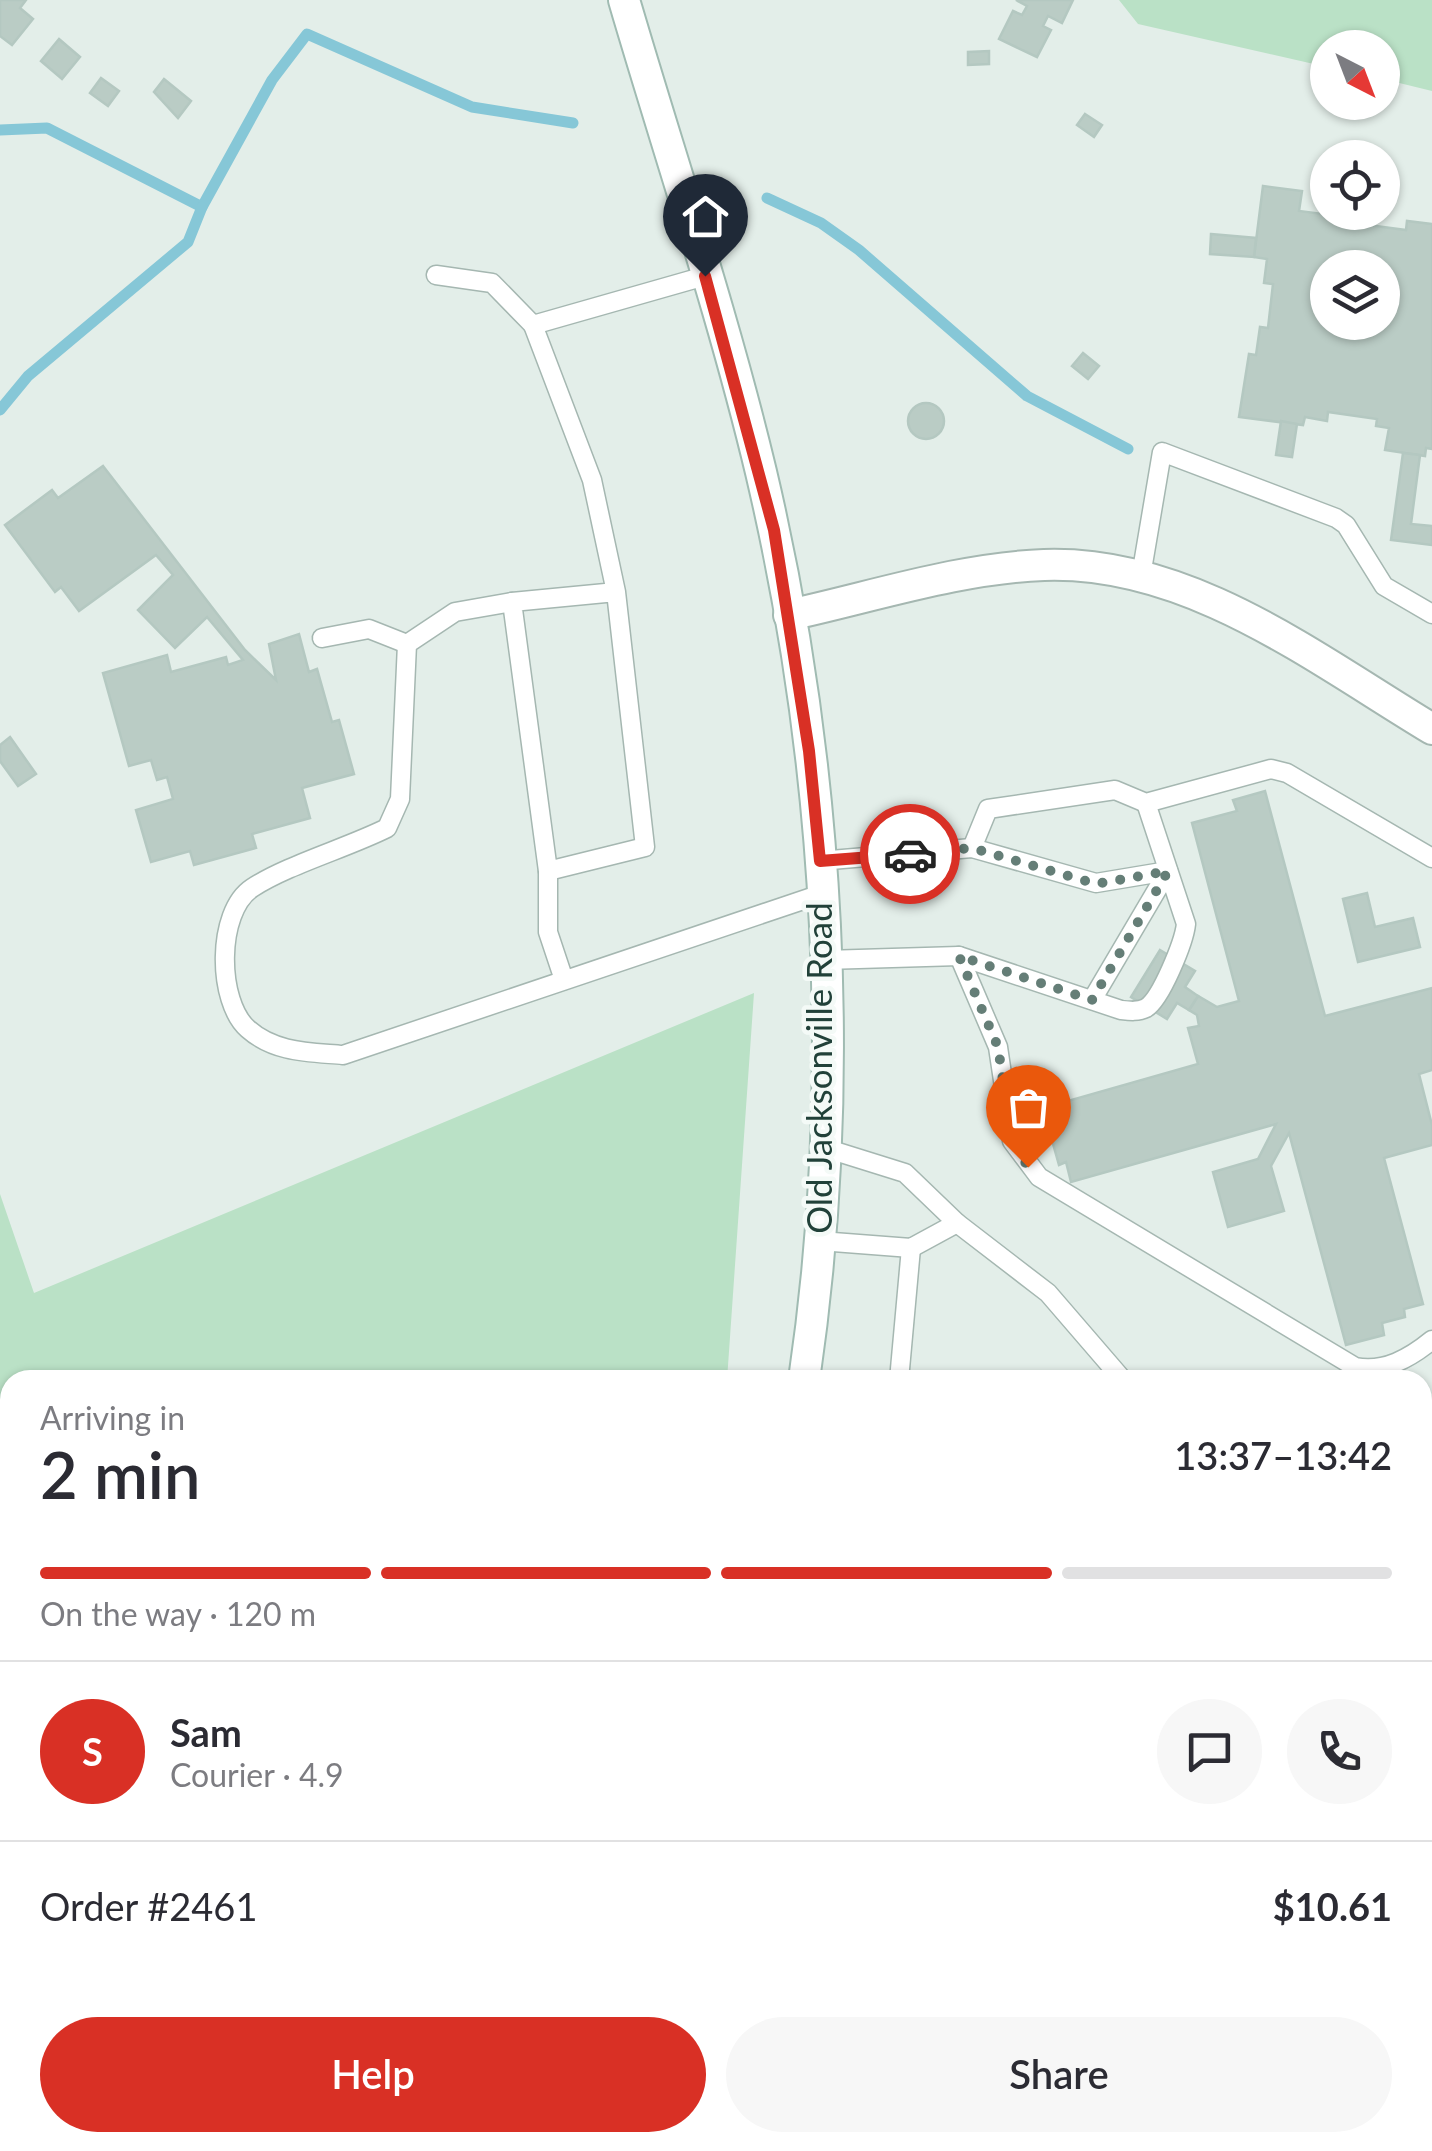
<!DOCTYPE html>
<html lang="en">
<head>
<meta charset="utf-8">
<style>
	body { margin:0; font-family:Lato,sans-serif; background:#f7f7f7; color:#2b2b33; height:100vh; display:flex; flex-direction:column; font-size:38px; white-space:nowrap }
	* { box-sizing:border-box; margin:0 }
	p { font-size:32px; color:#7c7c81 }
	.icon { flex:none; width:55px; height:55px; fill:none; stroke:currentColor; stroke-width:2; stroke-linecap:round; stroke-linejoin:round }
	.map { position:relative; flex:1; overflow:hidden }
	.details { position:absolute; left:0px; top:1370px; width:1432px; height:782px; display:flex; flex-direction:column; background:#fff; border-radius:30px 30px 0 0; box-shadow:0 2px 8px #0004 }
	.details>* { flex:none }
	.needle { width:65px; rotate:138deg }
	.fabs { position:absolute; left:1310px; top:30px; display:grid; gap:20px }
	.fabs a { display:grid; place-items:center; width:90px; height:90px; border-radius:50%; background:#fff; box-shadow:0 2px 8px #0004; font-size:50px }
	.pin { position:absolute; display:grid; place-items:center; width:85px; height:85px; color:#fff; margin:-102px -42px; border-radius:50% 50% 50% 0; rotate:-45deg; box-shadow:0 0 10px #0007 }
	.pin .icon { rotate:45deg }
	.courier { position:absolute; display:grid; place-items:center; width:100px; height:100px; margin:-50px; border:8px solid #d93025; border-radius:50%; background:#fff; color:#222; box-shadow:0 2px 12px #0007 }
	.summary em { font-style:normal; font-weight:600 }
	.summary div { display:flex; flex-direction:column-reverse }
	.summary { display:flex; align-items:center; justify-content:space-between; height:170px; padding:0 40px }
	h1 { font-size:65px; font-weight:600; line-height:75px }
	.bar { display:grid; grid-template-columns:repeat(4,1fr); gap:15px 10px; align-content:center; height:120px; padding:0 40px }
	.bar i { height:12px; border-radius:8px; background:#e1e1e2 }
	.bar .current { background:#d93025 }
	.bar p { grid-column:span 4 }
	.line { display:flex; align-items:center; gap:25px; padding:0 40px; border-top:2px solid #e1e1e2 }
	.line div { flex:1 }
	.round { display:grid; place-items:center; flex:none; width:105px; height:105px; border-radius:52px; background:#f7f7f7 }
	.cta { display:flex; gap:20px; margin-top:auto; padding:20px 40px }
	.cta a { flex:1; height:115px; border-radius:60px; background:#d93025; color:#fff; font-size:40px; font-weight:600; line-height:115px; text-align:center }
	.cta a+a { background:#f7f7f7; color:#2b2b33 }
	.map>svg:first-child { display:block }
</style>
</head>
<body>
<div class="map">
<svg width="1432" height="2151" viewBox="0 0 1432 2151">
	<rect width="100%" height="100%" fill="#e3eee9"/>
	<g fill="#bae1c6">
		<path d="M1119,0H1432V91L1383,79L1382,48H1328L1327,67L1138,24Z"/>
		<path d="M754,993L727,1380H10V1892L0,1881V1194L34,1293Z"/>
		<path d="M233,2143H583L581,2151H240Z"/>
	</g>
	<g fill="none" stroke-linecap="round" stroke-linejoin="round">
		<g stroke="#86c7d7" stroke-width="11">
			<path d="M0,130L47,128L202,207L272,80L307,34L472,107L573,123"/>
			<path d="M767,198L821,223L859,250L1027,396L1128,449"/>
			<path d="M0,410L28,376L188,242L202,207"/>
		</g>
	</g>
	<g fill="#baccc5" stroke="#b4c8c1" stroke-width="2.5" fill-rule="evenodd">
		<path d="M0,0H26L20,8L33,19L12,45L0,36Z"/>
		<path d="M1016,0H1073L1062,23L1048,16L1043,26L1051,30L1037,57L999,39L1013,11L1022,15L1027,6Z"/>
		<path d="M59,39L80,57L62,79L41,61Z"/>
		<path d="M989,51V64L968,65V52Z"/>
		<path d="M101,78L119,91L108,106L90,93Z"/>
		<path d="M164,79L191,101L178,118L154,92Z"/>
		<path d="M1085,114L1102,125L1094,137L1077,125Z"/>
		<path d="M1263,186L1302,191L1299,211L1354,218L1353,223L1406,230L1407,221L1432,224V449L1426,448L1425,456L1385,450L1389,428L1376,426L1377,419L1328,412L1327,421L1305,417L1303,425L1239,417L1249,354L1256,355L1260,327L1268,328L1273,284L1264,283L1267,259L1254,257ZM1328,268H1382V322H1328Z"/>
		<path d="M1211,234L1256,238L1254,257L1210,254Z"/>
		<path d="M1083,353L1099,366L1088,379L1072,366Z"/>
		<circle cx="926" cy="421" r="18"/>
		<path d="M1281,421L1297,424L1292,457L1276,455Z"/>
		<path d="M1403,453L1420,455L1411,524L1432,526V545L1391,540Z"/>
		<path d="M103,466L245,650L276,680L269,644L299,634L309,672L317,669L332,722L339,720L354,774L302,788L310,818L252,834L256,848L194,865L190,851L151,862L136,810L173,799L167,777L157,780L151,760L129,766L103,673L167,655L171,672L226,657L228,665L243,660L207,617L175,648L138,610L173,575L156,555L79,611L61,587L55,592L5,525L52,490L58,498Z"/>
		<path d="M10,737L36,774L18,786L0,761V745Z"/>
		<path d="M1265,791L1325,1016L1432,988V1070L1419,1074L1432,1125V1145L1384,1158L1423,1304L1404,1309L1405,1317L1382,1323L1384,1335L1346,1345L1289,1133L1271,1166L1284,1211L1228,1227L1213,1172L1258,1159L1276,1124L1071,1182L1066,1162L1059,1165L1043,1108L1198,1064L1188,1028L1199,1026L1197,1015L1189,1010L1198,996L1217,1007L1239,1001L1192,823L1237,811L1233,800Z"/>
		<path d="M1367,893L1375,927L1413,918L1420,947L1358,962L1343,899Z"/>
		<path d="M1160,950L1195,971L1185,987L1198,996L1189,1010L1177,1003L1167,1019L1131,997Z"/>
		<path d="M1422,1884L1432,1892V1916L1422,1928Z"/>
		<path d="M10,1979V2093L0,2083V1988Z"/>
		<path d="M35,2142H100L91,2151H26Z"/>
	</g>
	<g fill="none" stroke-linecap="round" stroke-linejoin="round">
		<g stroke="#a5b7b1" stroke-width="21">
			<g id="lane">
				<path d="M436,275L492,283L533,325L705,276"/>
				<path d="M533,325L592,480L616,592L645,847L548,871L512,602L616,592"/>
				<path d="M1141,576L1162,452L1336,518L1346,525L1384,586L1432,614"/>
				<path d="M512,602L455,612L407,644L400,799L387,828C347,848 287,865 252,888C216,912 217,1002 248,1029C275,1053 310,1052 343,1055L821,894"/>
				<path d="M322,638L369,629L407,644"/>
				<path d="M972,848L988,809L1115,790L1146,803L1271,769L1287,773L1432,858"/>
				<path d="M819,861L972,848L1096,883L1168,871"/>
				<path d="M548,871V932L564,980"/>
				<path d="M959,956L998,1047L1012,1141L1039,1177L1355,1367C1384,1373 1410,1358 1432,1340"/>
				<path d="M825,960L959,956L1121,1010C1130,1011 1138,1012 1146,1008C1161,999 1184,942 1186,924L1146,803"/>
				<path d="M1092,1000L1168,871"/>
				<path d="M957,1223L1048,1293L1123,1380"/>
				<path d="M820,1241L911,1248L957,1223L905,1173L825,1148"/>
				<path d="M899,1380L911,1248"/>
			</g>
		</g>
		<g stroke="#a5b7b1" stroke-width="34">
			<path id="street" d="M789,615C872,597 959,568 1044,565C1189,560 1314,658 1432,729"/>
		</g>
		<g stroke="#a0bbb2" stroke-width="34">
			<g id="secondary">
				<path d="M624,0C670,157 723,313 761,472C830,765 848,1081 804,1380"/>
				<path d="M644,2151L646,2142"/>
			</g>
		</g>
		<use href="#lane" stroke="#fff" stroke-width="18"/>
		<use href="#street" stroke="#fff" stroke-width="30"/>
		<use href="#secondary" stroke="#fff" stroke-width="30"/>
	</g>
	<g fill="none" stroke-linecap="round" stroke-linejoin="round">
		<path stroke="#657e77" stroke-width="10" stroke-dasharray="0 18" d="M910,854L972,848L1096,884L1168,871L1092,1000L959,956L998,1047L1012,1141L1028,1167"/>
		<path stroke="#d93025" stroke-width="12" d="M705,276L774,530L809,751L820,861L910,854"/>
	</g>
	<g text-anchor="middle" stroke-width="9" stroke-linejoin="round" paint-order="stroke">
		<g font-size="35" fill="#214139" stroke="#f4faf7">
			<text transform="translate(820 1068) rotate(-90)" y="12">Old Jacksonville Road</text>
		</g>
	</g>
</svg>
<div class="fabs">
<a><svg class="needle" viewBox="-14 -14 28 28"><path d="M0-13l5 13h-10z" fill="#e53935"/><path d="M0 13l5-13h-10z" fill="#7c7c81"/></svg></a>
<a><svg class="icon" aria-label="locate" viewBox="0 0 24 24"><circle cx="12" cy="12" r="6"/><path d="M12 2v4M12 18v4M2 12h4M18 12h4"/></svg></a>
<a><svg class="icon" aria-label="layers" viewBox="0 0 24 24"><path d="M12 4l9 5-9 5-9-5zM3 14l9 5 9-5"/></svg></a>
</div>
<div class="pin" style="left:1028px;top:1167px;background:#ea580c"><svg class="icon" aria-label="bag" viewBox="0 0 24 24"><path d="M5 8h14l-1 12H6zM9 8a3 3 0 0 1 6 0"/></svg></div>
<div class="pin" style="left:705px;top:276px;background:#1f2937"><svg class="icon" aria-label="home" viewBox="0 0 24 24"><path d="M3 11l9-7 9 7M6 9v11h12V9"/></svg></div>
<div class="courier" style="left:910px;top:854px"><svg class="icon" aria-label="car" viewBox="0 0 24 24"><path d="M5 17H2v-5l4-1 3-4h7l3 4 3 1v5h-3M9 17h6M6 11h13"/><circle cx="7" cy="17" r="2"/><circle cx="17" cy="17" r="2"/></svg></div>
<section class="details">
<div class="summary"><div><h1>2 min</h1><p>Arriving in</p></div><em>13:37–13:42</em></div>
<div class="bar"><i class="current"></i><i class="current"></i><i class="current"></i><i></i><p>On the way · 120 m</p></div>
<div class="line" style="height:180px"><b class="round" style="background:#d93025;color:#fff">S</b><div><b>Sam</b><p>Courier · 4.9</p></div><a class="round"><svg class="icon" aria-label="chat" viewBox="0 0 24 24"><path d="M4 5h16v11H9l-5 4z"/></svg></a><a class="round"><svg class="icon" aria-label="phone" viewBox="0 0 24 24"><path d="M5 4h4l2 5-3 2q2 4 5 5l2-3 5 2v4C11 20 4 13 5 4z"/></svg></a></div>
<div class="line" style="height:130px"><div>Order #2461</div><b>$10.61</b></div>
<div class="cta"><a>Help</a><a>Share</a></div>
</section>
</div>
</body>
</html>
